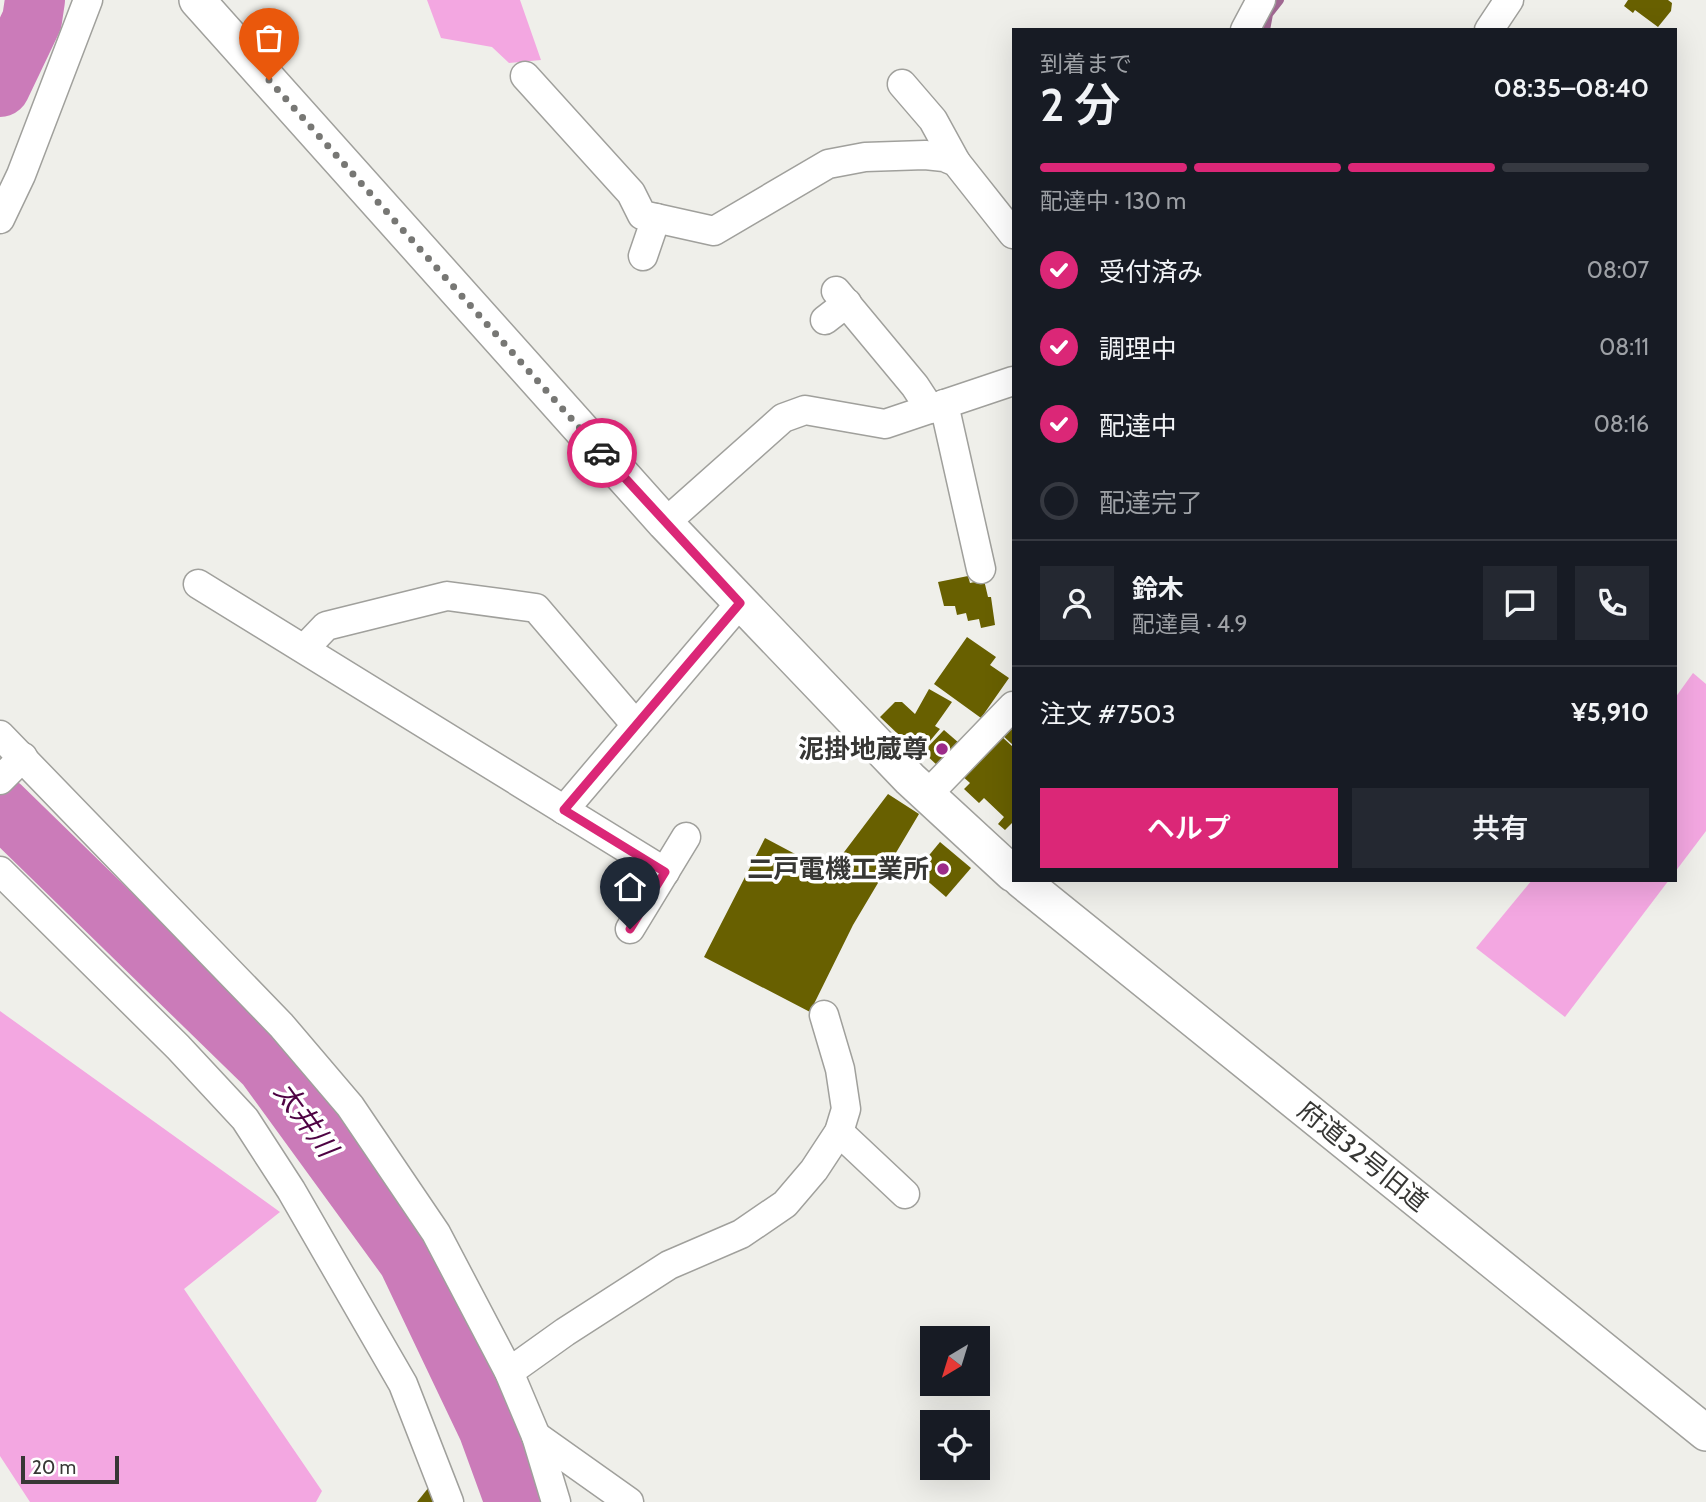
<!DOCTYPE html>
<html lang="ja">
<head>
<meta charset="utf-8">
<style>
	body { margin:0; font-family:Cabin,"Noto Sans JP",sans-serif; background:#242831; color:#f1f3f6; height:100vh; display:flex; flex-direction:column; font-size:26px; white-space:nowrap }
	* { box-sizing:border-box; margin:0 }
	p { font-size:23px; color:#9ea1a6 }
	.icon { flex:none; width:38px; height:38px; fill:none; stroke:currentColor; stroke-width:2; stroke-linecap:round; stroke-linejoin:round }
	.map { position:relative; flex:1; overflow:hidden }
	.sheet { position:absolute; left:1012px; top:28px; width:665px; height:854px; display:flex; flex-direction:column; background:#171b24; border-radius:0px; box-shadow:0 7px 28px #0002 }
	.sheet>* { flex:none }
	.needle { width:46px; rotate:218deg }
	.controls { position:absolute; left:920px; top:1326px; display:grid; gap:14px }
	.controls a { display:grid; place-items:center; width:70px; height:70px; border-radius:0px; background:#171b24; box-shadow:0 7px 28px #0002; font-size:35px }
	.scale { position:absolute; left:21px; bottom:18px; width:98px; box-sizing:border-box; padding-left:7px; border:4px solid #373735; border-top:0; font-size:19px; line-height:24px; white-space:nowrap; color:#373735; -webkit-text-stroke:5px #fff; paint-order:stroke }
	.pin { position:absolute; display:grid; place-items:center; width:60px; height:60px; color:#fff; margin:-72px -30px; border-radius:50% 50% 50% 0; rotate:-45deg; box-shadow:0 0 7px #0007 }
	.pin .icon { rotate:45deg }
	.courier { position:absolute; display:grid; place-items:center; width:70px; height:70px; margin:-35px; border:5px solid #db2777; border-radius:50%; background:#fff; color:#222; box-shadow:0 2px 9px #0007 }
	.overview em { font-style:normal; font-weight:600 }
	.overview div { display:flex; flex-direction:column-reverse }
	.overview { display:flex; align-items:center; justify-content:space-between; height:119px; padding:0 28px }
	h1 { font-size:46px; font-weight:600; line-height:52px }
	.bar { display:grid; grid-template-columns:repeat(4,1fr); gap:10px 7px; align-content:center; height:84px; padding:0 28px }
	.bar i { height:9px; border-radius:5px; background:#363941 }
	.bar .current { background:#db2777 }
	.bar p { grid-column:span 4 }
	.line { display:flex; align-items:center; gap:18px; padding:0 28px; border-top:2px solid #363941 }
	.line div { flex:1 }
	.round { display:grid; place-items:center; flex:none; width:74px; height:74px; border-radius:0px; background:#242831 }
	ol { padding:0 28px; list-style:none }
	li { display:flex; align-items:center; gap:21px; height:77px }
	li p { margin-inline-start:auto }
	li .icon { padding:7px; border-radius:50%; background:#db2777; color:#fff; stroke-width:4 }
	li:last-child { color:#9ea1a6 }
	li i { width:38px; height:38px; border:4px solid #363941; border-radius:50% }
	.action { display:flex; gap:14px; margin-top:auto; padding:14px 28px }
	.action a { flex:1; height:80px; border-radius:0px; background:#db2777; color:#fff; font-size:28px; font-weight:600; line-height:80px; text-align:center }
	.action a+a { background:#242831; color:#f1f3f6 }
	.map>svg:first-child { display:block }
</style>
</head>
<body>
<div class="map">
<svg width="1706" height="1502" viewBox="0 0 1706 1502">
	<rect width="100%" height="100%" fill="#efefea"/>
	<g fill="#f3a7e1">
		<path d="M427,0H520L541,60L509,63L492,47L441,38Z"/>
		<path d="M1693,673L1706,684V831L1675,872V698Z"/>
		<path d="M1532,880H1669L1565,1017L1476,948Z"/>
		<path d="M0,1011L280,1212L184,1289L322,1491L316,1502H30L0,1456Z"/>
	</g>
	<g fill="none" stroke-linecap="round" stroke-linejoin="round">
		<path stroke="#9f6791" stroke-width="10" d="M1265,30L1268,14L1279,0"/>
		<g stroke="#cb7bb9" stroke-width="60">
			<path d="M0,87L32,20L35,0"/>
			<path d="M0,806L266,1065L408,1260L488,1428L515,1502"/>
		</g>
	</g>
	<g fill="#686000">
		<path d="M1628,0H1668L1672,3L1671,11L1658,27L1635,10L1633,13L1624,6Z"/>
		<path d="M968,576L970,583L984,580L988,597H991L995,625L981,628L979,619L968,621L966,613L957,615L955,606H944L938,582Z"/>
		<path d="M967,637L996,657L990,665L1009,678L981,718L934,684Z"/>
		<path d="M929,689L952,702L935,726L940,729L919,754L880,717L895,702H902L915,714Z"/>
		<path d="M1013,721V745L1001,734Z"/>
		<path d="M944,730L959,743L938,766L923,752Z"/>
		<path d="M1000,735L1013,747V822L1005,830L998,824L1004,817L984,798L979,803L964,789L970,783L961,775Z"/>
		<path d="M888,794L919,814L853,925L810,1012L704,957L765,838L829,872Z"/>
		<path d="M940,842L971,868L946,897L916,871Z"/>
		<path d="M429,1487L434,1502H417Z"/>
	</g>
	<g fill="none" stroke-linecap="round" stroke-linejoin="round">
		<g stroke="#a0a09c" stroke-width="31">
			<g id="minor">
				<path d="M1245,30L1261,0"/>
				<path d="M1489,30L1509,0"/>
				<path d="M525,76L631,193L642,215L714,231L828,164L865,157L925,155L944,157L956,162L1013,234"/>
				<path d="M902,84L933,120L956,162"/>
				<path d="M0,219L21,175L88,0"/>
				<path d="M643,256L656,218"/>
				<path d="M836,291L915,386L930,409"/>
				<path d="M825,320L847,303"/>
				<path d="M944,404L981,569"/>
				<path d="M665,523L783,418L805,410L885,424L1013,381"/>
				<path d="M198,584L665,872"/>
				<path d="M305,648L326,626L447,596L536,608L636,725"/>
				<path d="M0,735L281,1025L350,1106L436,1233L509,1372L536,1436L556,1502"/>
				<path d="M0,780L23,757"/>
				<path d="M927,795L1013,706"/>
				<path d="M564,810L740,603"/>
				<path d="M0,871L178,1047L245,1119L291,1190L403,1384L449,1502"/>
				<path d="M630,929L686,837"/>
				<path d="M839,1132L905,1194"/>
				<path d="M509,1372L565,1332L669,1265L741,1234L785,1204L814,1170L839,1132L846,1109L840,1069L824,1015"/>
				<path d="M536,1436L629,1502"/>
			</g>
		</g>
		<g stroke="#a0a09c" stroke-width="38">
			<g id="tertiary">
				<path d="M197,0L665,523L910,779L1013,874"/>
				<path d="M1021,880L1706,1433"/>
			</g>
		</g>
		<use href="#minor" stroke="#fff" stroke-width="28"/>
		<use href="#tertiary" stroke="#fff" stroke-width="35"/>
	</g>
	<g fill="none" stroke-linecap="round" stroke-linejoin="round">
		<path stroke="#777774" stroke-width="7" stroke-dasharray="0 12.6" d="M269,80L602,453"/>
		<path stroke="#db2777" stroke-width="9" d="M602,453L740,603L564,810L665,872L630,929"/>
	</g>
	<g fill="#9c2b89" stroke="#fff" stroke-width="2.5">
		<circle cx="942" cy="749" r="7"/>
		<circle cx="943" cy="869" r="7"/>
	</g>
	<g text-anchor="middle" stroke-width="7" stroke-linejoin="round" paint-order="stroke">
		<g font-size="26" font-weight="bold" fill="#373735" stroke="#fff" text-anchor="end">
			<text x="928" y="758">泥掛地蔵尊</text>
			<text x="929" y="878">二戸電機工業所</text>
		</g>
		<g font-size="26" fill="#373735" stroke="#fff">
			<text transform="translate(1363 1156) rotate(39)" y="9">府道32号旧道</text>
		</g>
		<g font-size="28" font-style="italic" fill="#4e0343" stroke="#fff">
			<text transform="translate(306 1119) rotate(54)" y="10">太井川</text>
		</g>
	</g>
</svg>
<div class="controls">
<a><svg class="needle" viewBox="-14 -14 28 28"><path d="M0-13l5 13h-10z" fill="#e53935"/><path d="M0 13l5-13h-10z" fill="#9ea1a6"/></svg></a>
<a><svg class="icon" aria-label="locate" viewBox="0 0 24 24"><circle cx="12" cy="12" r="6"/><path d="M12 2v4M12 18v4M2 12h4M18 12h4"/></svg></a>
</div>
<div class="scale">20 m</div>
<div class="pin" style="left:269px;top:80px;background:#ea580c"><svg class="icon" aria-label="bag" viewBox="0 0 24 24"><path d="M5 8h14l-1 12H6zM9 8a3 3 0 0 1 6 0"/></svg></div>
<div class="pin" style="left:630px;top:929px;background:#1f2937"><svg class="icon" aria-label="home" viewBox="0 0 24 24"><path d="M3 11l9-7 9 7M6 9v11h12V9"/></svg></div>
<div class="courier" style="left:602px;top:453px"><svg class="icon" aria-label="car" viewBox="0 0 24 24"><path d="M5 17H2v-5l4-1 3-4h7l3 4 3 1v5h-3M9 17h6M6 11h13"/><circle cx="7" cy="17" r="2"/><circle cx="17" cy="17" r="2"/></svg></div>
<section class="sheet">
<div class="overview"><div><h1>2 分</h1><p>到着まで</p></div><em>08:35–08:40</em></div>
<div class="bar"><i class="current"></i><i class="current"></i><i class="current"></i><i></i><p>配達中 · 130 m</p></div>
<ol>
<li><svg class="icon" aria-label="check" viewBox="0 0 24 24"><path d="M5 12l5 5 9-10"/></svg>受付済み<p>08:07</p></li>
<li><svg class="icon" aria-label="check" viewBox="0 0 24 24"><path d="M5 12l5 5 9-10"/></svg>調理中<p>08:11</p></li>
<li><svg class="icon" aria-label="check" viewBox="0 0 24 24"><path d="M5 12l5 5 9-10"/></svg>配達中<p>08:16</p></li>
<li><i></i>配達完了</li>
</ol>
<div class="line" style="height:126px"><a class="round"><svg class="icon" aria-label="person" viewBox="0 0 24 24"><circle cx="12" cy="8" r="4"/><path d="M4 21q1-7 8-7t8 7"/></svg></a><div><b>鈴木</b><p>配達員 · 4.9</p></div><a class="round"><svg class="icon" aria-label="chat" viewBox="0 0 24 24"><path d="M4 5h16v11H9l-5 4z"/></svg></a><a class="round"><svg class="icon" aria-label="phone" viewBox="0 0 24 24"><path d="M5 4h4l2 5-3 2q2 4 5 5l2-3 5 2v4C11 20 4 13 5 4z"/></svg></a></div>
<div class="line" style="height:91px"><div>注文 #7503</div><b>¥5,910</b></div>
<div class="action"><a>ヘルプ</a><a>共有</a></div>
</section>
</div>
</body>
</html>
